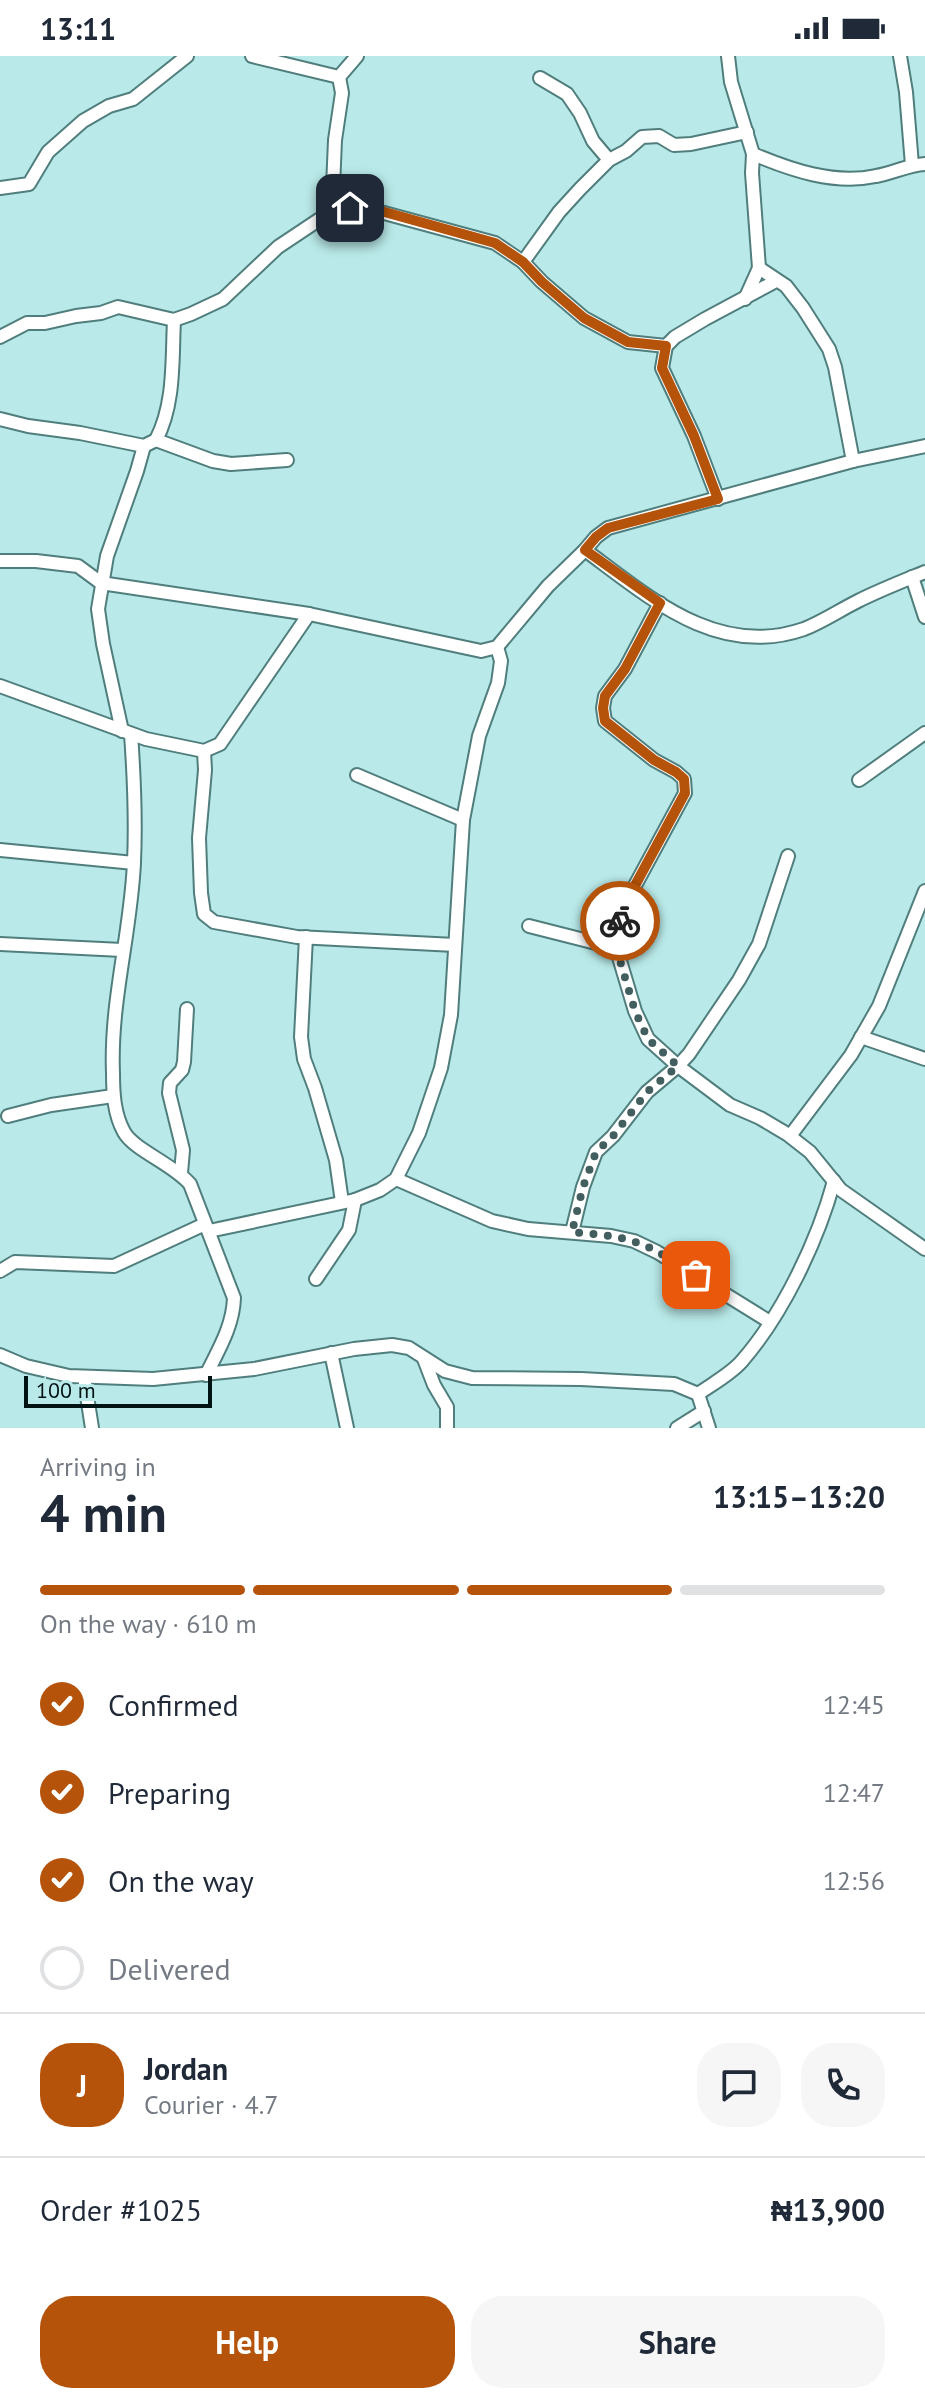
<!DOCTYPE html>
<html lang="en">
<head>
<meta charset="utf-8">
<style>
	body { margin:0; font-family:"PT Sans",sans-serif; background:#f6f6f7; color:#1f2937; height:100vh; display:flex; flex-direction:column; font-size:30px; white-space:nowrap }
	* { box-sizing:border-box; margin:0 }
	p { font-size:26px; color:#747a83 }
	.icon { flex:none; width:44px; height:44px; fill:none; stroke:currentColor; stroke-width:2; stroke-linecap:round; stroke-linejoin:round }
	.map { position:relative; height:1372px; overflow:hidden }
	.drawer { display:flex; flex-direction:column; background:#fff; flex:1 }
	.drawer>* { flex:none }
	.scale { position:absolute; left:24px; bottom:20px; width:188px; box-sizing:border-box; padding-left:8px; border:4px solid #021313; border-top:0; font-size:22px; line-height:28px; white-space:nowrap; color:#021313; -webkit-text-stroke:6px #b9eae9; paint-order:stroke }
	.pin { position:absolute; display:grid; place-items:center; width:68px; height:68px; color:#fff; margin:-34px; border-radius:16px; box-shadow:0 4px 12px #0006 }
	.courier { position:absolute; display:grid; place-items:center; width:80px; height:80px; margin:-40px; border:6px solid #b45309; border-radius:50%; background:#fff; color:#222; box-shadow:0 2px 10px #0007 }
	.head em { font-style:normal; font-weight:700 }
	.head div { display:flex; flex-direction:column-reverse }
	.head { display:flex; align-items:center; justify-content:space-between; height:136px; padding:0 40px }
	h1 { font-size:52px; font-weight:700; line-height:60px }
	.bar { display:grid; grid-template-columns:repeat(4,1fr); gap:12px 8px; align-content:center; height:96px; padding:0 40px }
	.bar i { height:10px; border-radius:6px; background:#e0e1e3 }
	.bar .on { background:#b45309 }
	.bar p { grid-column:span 4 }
	.line { display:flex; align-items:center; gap:20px; padding:0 40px; border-top:2px solid #e0e1e3 }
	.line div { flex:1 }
	.round { display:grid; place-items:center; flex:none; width:84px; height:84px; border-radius:32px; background:#f6f6f7 }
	ol { padding:0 40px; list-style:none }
	li { display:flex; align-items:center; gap:24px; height:88px }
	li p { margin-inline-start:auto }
	li .icon { padding:8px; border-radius:50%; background:#b45309; color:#fff; stroke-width:4 }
	li:last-child { color:#747a83 }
	li i { width:44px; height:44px; border:4px solid #e0e1e3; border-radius:50% }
	.button { display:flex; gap:16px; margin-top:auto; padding:16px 40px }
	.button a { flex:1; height:92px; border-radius:32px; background:#b45309; color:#fff; font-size:32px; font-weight:700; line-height:92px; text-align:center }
	.button a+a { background:#f6f6f7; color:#1f2937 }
	.status { display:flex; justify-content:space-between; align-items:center; height:56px; padding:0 40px; background:#fff; direction:ltr }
	.status svg { height:22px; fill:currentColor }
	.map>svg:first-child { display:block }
</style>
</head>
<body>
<div class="status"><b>13:11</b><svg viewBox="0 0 49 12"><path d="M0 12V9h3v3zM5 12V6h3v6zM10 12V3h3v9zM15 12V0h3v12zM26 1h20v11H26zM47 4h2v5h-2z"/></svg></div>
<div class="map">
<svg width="925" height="1372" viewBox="0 0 925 1372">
	<rect width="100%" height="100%" fill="#b9eae9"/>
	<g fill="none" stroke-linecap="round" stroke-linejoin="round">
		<g stroke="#507e7d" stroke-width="16">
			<g id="minor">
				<path d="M252,0L339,21"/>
				<path d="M728,0L731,26L753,98L752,117L759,212L745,243"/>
				<path d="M900,0L906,36L912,109"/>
				<path d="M339,21L357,0"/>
				<path d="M540,22L567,38L580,57L593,85L609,104"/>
				<path d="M753,98C791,114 834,129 876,120C893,117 908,109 925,108"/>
				<path d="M0,132L29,128L48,96L83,65L109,50L133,43L187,0"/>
				<path d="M332,155L335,84L342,37L339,21"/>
				<path d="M523,206L559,156L580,133L609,104L626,95L642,81L659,80L674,89L691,88L747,76"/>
				<path d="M759,212L786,230L803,252L829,293L835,311L853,405"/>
				<path d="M0,281L27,267H45L76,260L101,257L118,251L174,264L191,258L223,243L278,191L332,155L362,151L495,187L523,206L542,226L584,262L628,286L666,290"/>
				<path d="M0,363L28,370L80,377L144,390L156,384C175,348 172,304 174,264"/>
				<path d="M156,384L213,405L231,408L287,404"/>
				<path d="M718,443L694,380L662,312L666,290L675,281L705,263L776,225"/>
				<path d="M585,494C650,542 718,603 804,573C822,566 840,554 858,545C880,534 903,525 925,516"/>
				<path d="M0,505H36L78,510L101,527L309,558L481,595L497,591L548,530L585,494L596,481L608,472L853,405L925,390"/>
				<path d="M912,521L925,561"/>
				<path d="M660,547L625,613L605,640L603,652L605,665L654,704L676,716L684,723L685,737L625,848L617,876L618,898L635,955L648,983L678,1010L730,1049L760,1062L787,1078L810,1096L841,1134L925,1193"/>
				<path d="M0,630L146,683L204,695L220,688L309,558"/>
				<path d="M122,675L103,588L98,553L107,500L137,415L144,390"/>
				<path d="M131,678C134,720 136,763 134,806C131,877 110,946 113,1017C113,1037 114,1058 124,1076C134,1094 173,1108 190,1128L234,1242C233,1270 219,1293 206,1319"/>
				<path d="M204,695L205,714L199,782L201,837L204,858L214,866L297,881L455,889"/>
				<path d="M357,719L463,764"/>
				<path d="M859,724L925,677"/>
				<path d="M0,794L134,807"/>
				<path d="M529,870L596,887L618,898"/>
				<path d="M306,881L301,981L304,1003L315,1032L336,1104L342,1146"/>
				<path d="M0,888L122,894"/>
				<path d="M861,981L925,1003"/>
				<path d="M8,1060L51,1049L113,1040"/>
				<path d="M790,1080L851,999L879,950L925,835"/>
				<path d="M181,1117L183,1094L169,1037L170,1027L182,1014L184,1006L187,953"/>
				<path d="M396,1123L492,1165L528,1173L611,1180L634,1185L657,1196L770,1266"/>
				<path d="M209,1175L355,1144L380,1134L396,1123L419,1077L441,1012L451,959L463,764L479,680L498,627L501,605L497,591"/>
				<path d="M572,1176L583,1131L596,1096L613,1080L647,1036L678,1010L689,998L739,924L759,888L788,800"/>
				<path d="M0,1215L15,1206L114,1210L205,1168"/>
				<path d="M316,1223L349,1174L355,1144"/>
				<path d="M331,1297L347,1372"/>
				<path d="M0,1299L26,1310L69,1320L153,1323L254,1313L354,1293L392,1289L409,1292L445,1315L472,1322L581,1323L674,1328L698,1338L709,1372"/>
				<path d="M424,1303L434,1329L447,1351V1372"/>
				<path d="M84,1321L92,1372"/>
				<path d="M698,1338C712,1328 731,1318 742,1305C783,1258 818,1184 834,1125"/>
				<path d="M677,1372L704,1355"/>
			</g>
		</g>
		<use href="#minor" stroke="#fff" stroke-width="12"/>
	</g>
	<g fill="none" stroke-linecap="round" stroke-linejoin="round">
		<path stroke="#425e5e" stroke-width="8" stroke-dasharray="0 14.4" d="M620,865L617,876L618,898L635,955L648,983L678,1010L647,1036L613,1080L596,1096L583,1131L572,1176C593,1178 615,1179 635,1186C657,1193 676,1207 696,1219"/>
		<path stroke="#b45309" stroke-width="10" d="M350,152L374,153L495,187L523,206L542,226L584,262L628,286L666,290L662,312L694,380L718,443L608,472L596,481L585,494L660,547L625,613L605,640L603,652L605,665L654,704L676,716L684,723L685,737L625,848L620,865"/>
	</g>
</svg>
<div class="scale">100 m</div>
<div class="pin" style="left:696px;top:1219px;background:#ea580c"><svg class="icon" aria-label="bag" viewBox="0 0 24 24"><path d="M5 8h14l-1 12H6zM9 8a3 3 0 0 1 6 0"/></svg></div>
<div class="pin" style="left:350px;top:152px;background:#1f2937"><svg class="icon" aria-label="home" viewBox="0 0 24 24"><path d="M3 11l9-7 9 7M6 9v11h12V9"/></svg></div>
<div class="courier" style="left:620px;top:865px"><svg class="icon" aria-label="bike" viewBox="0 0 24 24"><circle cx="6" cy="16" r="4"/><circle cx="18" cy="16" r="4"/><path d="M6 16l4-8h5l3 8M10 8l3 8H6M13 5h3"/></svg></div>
</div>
<section class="drawer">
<div class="head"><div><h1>4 min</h1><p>Arriving in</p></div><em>13:15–13:20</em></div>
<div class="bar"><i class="on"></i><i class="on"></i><i class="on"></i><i></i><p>On the way · 610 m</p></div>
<ol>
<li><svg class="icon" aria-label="check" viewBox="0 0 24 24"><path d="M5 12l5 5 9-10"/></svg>Confirmed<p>12:45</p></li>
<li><svg class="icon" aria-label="check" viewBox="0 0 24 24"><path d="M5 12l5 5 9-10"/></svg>Preparing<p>12:47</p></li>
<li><svg class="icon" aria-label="check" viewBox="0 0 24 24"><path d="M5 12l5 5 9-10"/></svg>On the way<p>12:56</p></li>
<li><i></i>Delivered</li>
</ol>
<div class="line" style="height:144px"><b class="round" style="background:#b45309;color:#fff">J</b><div><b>Jordan</b><p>Courier · 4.7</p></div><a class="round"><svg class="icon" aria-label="chat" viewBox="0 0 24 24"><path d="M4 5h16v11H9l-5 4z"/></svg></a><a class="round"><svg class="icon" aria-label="phone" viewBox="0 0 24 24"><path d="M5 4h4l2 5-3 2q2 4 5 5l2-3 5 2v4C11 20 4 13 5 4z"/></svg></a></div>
<div class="line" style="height:104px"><div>Order #1025</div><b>₦13,900</b></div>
<div class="button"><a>Help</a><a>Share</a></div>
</section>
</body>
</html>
